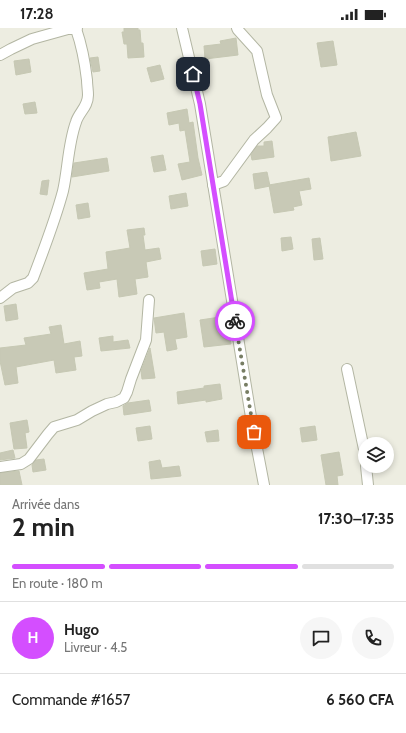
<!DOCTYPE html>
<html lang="fr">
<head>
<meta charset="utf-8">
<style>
	body { margin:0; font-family:Cabin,sans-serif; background:#f6f6f6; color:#222; height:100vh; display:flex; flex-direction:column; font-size:15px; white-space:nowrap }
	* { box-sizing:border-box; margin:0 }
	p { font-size:13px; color:#767676 }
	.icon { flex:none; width:22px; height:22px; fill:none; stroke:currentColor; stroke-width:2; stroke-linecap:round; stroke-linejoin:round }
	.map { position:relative; height:457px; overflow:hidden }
	.details { display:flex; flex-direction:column; background:#fff; flex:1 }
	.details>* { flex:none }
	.tools { position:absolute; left:358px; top:409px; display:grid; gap:8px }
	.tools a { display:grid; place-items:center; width:36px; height:36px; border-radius:50%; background:#fff; box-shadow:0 2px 6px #0003; font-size:20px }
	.pin { position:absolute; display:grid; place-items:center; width:34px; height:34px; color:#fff; margin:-17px; border-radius:8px; box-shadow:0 2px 6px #0006 }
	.courier { position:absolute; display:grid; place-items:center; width:40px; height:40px; margin:-20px; border:3px solid #d44eff; border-radius:50%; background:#fff; color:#222; box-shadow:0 1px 5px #0007 }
	.headline em { font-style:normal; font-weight:700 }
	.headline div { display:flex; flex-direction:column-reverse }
	.headline { display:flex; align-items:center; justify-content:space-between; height:68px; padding:0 12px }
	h1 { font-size:26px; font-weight:700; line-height:30px }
	.bar { display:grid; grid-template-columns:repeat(4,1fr); gap:6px 4px; align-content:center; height:48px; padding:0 12px }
	.bar i { height:5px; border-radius:3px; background:#e0e0e0 }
	.bar .current { background:#d44eff }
	.bar p { grid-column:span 4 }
	.line { display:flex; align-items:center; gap:10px; padding:0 12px; border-top:1px solid #e0e0e0 }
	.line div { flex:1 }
	.round { display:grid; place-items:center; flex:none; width:42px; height:42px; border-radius:21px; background:#f6f6f6 }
	.status { display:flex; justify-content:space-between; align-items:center; height:28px; padding:0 20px; background:#fff; direction:ltr }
	.status svg { height:11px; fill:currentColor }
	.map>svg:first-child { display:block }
</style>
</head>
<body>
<div class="status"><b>17:28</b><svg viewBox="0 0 49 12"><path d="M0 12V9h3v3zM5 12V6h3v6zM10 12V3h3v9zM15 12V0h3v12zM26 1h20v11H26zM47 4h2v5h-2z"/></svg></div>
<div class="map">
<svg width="406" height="457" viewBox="0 0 406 457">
	<rect width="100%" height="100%" fill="#edede1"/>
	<g fill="#c8c9b6" stroke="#c6c8b3">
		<path d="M124,0H138V2H140L141,15H143L144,29L128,30L127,16H124L122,4H124Z"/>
		<path d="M236,10L238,27L205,31L204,18L221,16L220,13Z"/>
		<path d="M333,13L337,37L321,39L317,15Z"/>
		<path d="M98,29L100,43L93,44L90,30Z"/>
		<path d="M29,31L31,44L16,47L14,33Z"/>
		<path d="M160,37L164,51L151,54L147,40Z"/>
		<path d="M35,74L37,85L25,86L23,76Z"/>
		<path d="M187,81L189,95L193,94L198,130L202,147L182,152L178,136L190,134L185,102L180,103L179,95L169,97L167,85Z"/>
		<path d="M356,104L361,128L331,133L328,109Z"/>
		<path d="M272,113L274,129L252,132L251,127L257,118H264V114Z"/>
		<path d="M163,127L166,142L154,144L151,129Z"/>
		<path d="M107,130L109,143L72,149L74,135Z"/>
		<path d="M267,144L270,158L255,161L253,146Z"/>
		<path d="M309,150L311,161L299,163L302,177L293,179L294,182L274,185L269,157Z"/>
		<path d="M49,152L47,167L40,166L42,153Z"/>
		<path d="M186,165L188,178L171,181L169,168Z"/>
		<path d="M88,175L90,189L78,191L76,177Z"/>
		<path d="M144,200L145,207H143L145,222L159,220L161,231L146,234L148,249L135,251L137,266L119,269L117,251L99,254L100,260L87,262L84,245L108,241L106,224L130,220L127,202Z"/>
		<path d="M291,209L293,221L282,223L281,210Z"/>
		<path d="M320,210L323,231L314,232L312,211Z"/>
		<path d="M215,221L217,236L203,238L201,223Z"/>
		<path d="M16,276L18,291L6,293L4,278Z"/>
		<path d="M184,285L187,309L175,311L177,321L167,323L164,304L156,305L154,290Z"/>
		<path d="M227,288L231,316L204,319L200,292Z"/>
		<path d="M61,297L64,316L80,313L82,328L74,329L76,342L56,345L54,332L16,339L18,355L5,357L0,333V320L26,317L24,310L51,306L49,299Z"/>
		<path d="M113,308V314L128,312L130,320L101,323L99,310Z"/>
		<path d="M150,320L155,350L142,351L141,343Z"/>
		<path d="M220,356L222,371L206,374V372L178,376L177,364L204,360V358Z"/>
		<path d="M149,372L151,383L124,387L123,378L128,375Z"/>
		<path d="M27,392L29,404L25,405L27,420L14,421L10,395Z"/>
		<path d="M150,398L152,411L138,413L136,400Z"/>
		<path d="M315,398L317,412L302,414L300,400Z"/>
		<path d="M218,402L219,413L207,414L205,404Z"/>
		<path d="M13,422L15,430L0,432V425Z"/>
		<path d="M339,424L343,447L337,448L338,457H326L321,427Z"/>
		<path d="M44,431L46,442L33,444L32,437L36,432Z"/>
		<path d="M160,432L162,440L179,438L181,448L151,451L149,434Z"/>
		<path d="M19,443L22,457H0V445Z"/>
	</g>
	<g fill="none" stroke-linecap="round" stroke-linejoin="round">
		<g stroke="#b3b6a3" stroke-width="12">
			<g id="minor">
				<path d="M182,0L200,76L251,389L264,457"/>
				<path d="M0,27L11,21L32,11L68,1H76L77,0"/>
				<path d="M213,157L224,153L254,112L267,100L276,90L267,67L257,23L238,2L237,0"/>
				<path d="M0,270L13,260L28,255L33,250C44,221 55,193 63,163C68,141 68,116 76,94C79,84 88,79 88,67C88,62 87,57 87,52C85,35 82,18 76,1"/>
				<path d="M347,341L365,426"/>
				<path d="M366,438L368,457"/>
				<path d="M0,439L21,436L29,431L48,406L54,399L77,392L92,383L107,376L116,374L124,370L127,364L131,351L146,312L149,272"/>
			</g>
		</g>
		<use href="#minor" stroke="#fff" stroke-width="10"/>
	</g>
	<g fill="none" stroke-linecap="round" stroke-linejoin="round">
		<path stroke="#777d63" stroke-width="4" stroke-dasharray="0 7.2" d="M235,293L254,404"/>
		<path stroke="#d44eff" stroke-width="5" d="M193,46L200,76L235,293"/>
	</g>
</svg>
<div class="tools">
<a><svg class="icon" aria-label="layers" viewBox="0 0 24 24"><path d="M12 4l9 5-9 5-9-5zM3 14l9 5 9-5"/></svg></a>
</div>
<div class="pin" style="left:254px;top:404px;background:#ea580c"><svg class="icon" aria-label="bag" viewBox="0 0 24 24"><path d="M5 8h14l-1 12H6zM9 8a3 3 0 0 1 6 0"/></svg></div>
<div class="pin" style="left:193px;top:46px;background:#1f2937"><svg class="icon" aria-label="home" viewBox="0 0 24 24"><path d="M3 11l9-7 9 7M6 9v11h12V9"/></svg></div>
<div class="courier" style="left:235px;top:293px"><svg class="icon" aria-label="bike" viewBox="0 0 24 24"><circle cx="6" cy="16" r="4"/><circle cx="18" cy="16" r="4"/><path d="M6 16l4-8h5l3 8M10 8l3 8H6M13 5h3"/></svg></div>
</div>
<section class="details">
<div class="headline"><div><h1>2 min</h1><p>Arrivée dans</p></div><em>17:30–17:35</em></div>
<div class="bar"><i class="current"></i><i class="current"></i><i class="current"></i><i></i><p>En route · 180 m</p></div>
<div class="line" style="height:72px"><b class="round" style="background:#d44eff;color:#fff">H</b><div><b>Hugo</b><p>Livreur · 4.5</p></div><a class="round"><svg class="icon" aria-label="chat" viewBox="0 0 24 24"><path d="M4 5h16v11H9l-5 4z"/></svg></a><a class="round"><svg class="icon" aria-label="phone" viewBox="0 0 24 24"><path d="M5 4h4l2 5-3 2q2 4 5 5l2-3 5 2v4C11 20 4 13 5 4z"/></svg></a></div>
<div class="line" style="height:52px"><div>Commande #1657</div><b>6 560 CFA</b></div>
</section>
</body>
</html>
